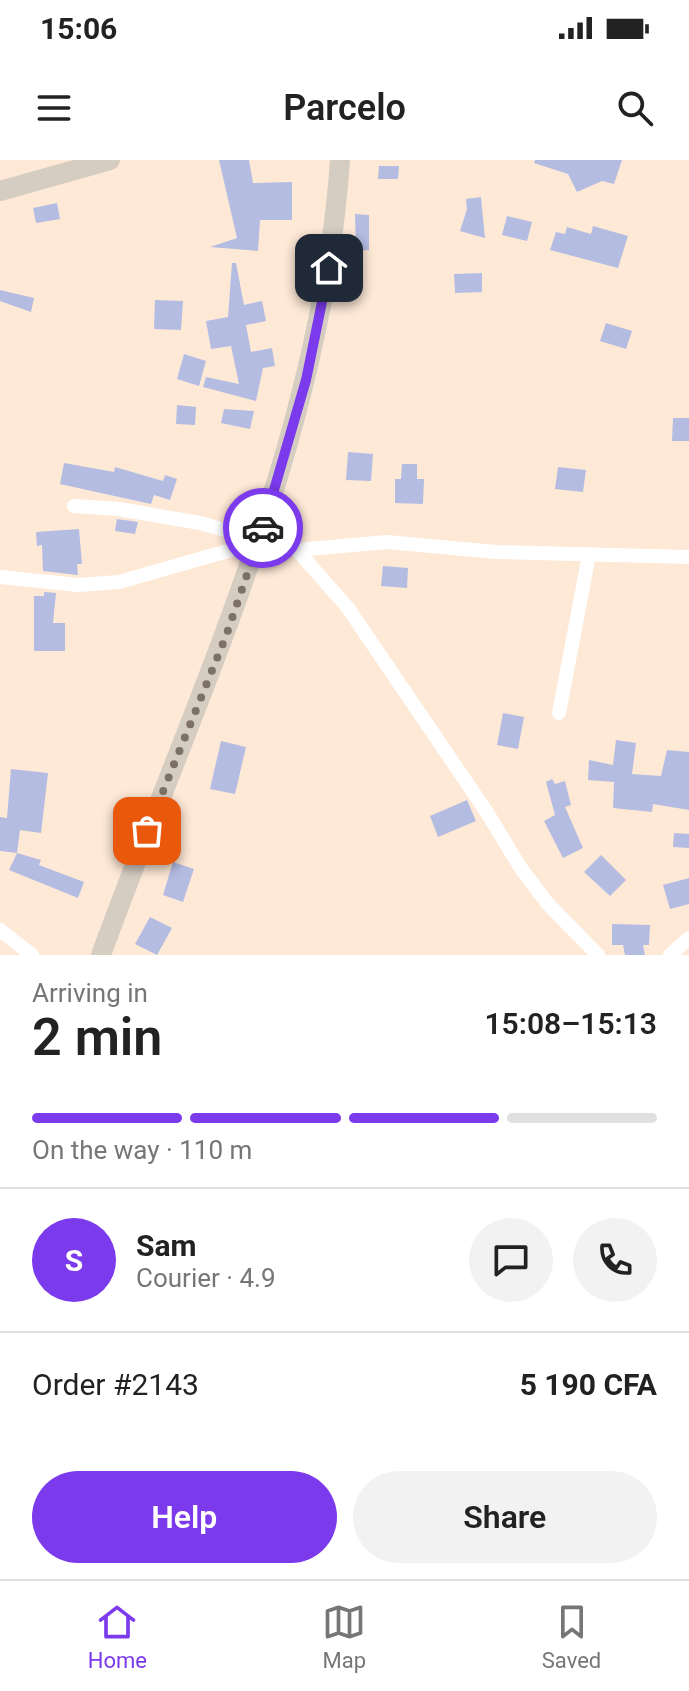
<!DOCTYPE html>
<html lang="en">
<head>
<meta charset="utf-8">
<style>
	body { margin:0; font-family:Roboto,sans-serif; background:#f2f2f2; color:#222; height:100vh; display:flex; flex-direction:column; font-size:30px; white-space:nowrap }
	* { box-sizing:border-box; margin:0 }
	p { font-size:26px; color:#767676 }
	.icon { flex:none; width:44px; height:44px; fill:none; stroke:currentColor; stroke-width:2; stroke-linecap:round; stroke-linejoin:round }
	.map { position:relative; height:795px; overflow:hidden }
	.panel { display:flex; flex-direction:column; background:#fff; flex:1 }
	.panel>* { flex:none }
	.pin { position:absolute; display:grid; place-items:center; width:68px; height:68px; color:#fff; margin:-34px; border-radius:16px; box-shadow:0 4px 12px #0006 }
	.courier { position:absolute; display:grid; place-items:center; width:80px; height:80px; margin:-40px; border:6px solid #7c3aed; border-radius:50%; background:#fff; color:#222; box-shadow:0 2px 10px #0007 }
	.head em { font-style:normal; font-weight:600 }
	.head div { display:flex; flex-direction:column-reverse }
	.head { display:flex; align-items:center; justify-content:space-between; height:136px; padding:0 32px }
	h1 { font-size:52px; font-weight:600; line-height:60px }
	.bar { display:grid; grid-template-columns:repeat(4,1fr); gap:12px 8px; align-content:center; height:96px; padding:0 32px }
	.bar i { height:10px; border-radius:6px; background:#e0e0e0 }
	.bar .on { background:#7c3aed }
	.bar p { grid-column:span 4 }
	.line { display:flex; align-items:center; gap:20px; padding:0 32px; border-top:2px solid #e0e0e0 }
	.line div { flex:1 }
	.round { display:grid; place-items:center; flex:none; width:84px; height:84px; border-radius:42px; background:#f2f2f2 }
	.action { display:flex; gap:16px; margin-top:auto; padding:16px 32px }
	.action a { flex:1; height:92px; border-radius:48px; background:#7c3aed; color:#fff; font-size:32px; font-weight:600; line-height:92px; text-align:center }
	.action a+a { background:#f2f2f2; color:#222 }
	.status { display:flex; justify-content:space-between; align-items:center; height:56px; padding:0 40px; background:#fff; direction:ltr }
	.status svg { height:22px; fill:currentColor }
	header { display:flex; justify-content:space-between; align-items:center; height:104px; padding:0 32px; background:#fff; font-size:36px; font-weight:600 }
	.dock { display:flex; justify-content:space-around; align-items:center; height:112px; border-top:2px solid #e0e0e0; background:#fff; font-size:22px; color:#767676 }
	.dock a { display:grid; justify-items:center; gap:4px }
	.dock .on { color:#7c3aed }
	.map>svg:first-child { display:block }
</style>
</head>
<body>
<div class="status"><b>15:06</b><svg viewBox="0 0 49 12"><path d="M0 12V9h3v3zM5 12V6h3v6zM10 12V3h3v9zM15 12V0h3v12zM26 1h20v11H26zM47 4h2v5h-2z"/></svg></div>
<header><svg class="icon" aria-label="menu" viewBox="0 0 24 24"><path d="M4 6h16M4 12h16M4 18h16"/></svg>Parcelo<svg class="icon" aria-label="search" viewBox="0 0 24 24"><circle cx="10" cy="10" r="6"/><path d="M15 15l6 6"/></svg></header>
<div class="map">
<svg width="689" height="795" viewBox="0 0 689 795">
	<rect width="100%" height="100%" fill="#fee9d7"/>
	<g fill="#b4bce2">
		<path d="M219,0H249L253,23L292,22V60H260L258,91L210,87L237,78Z"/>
		<path d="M535,0H622L614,24L602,21L577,32L568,14L534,3Z"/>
		<path d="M379,6H399L398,19H378Z"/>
		<path d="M481,37L485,78L460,71L467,49L466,39Z"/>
		<path d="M57,43L60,59L36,63L33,48Z"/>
		<path d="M355,54L369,55V90L356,91Z"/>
		<path d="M507,56L532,62L527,81L502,75Z"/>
		<path d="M593,66L628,76L618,108L550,90L556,72L565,74L567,67L591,74Z"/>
		<path d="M232,103H236L244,145L262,141L266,161L246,165L251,192L272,188L275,206L263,208L256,241L203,227L206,217L239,224L231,186L211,189L206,161L228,157Z"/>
		<path d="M482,113V132L455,133L454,114Z"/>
		<path d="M0,130L34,138L31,152L0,141Z"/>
		<path d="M155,140L183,141L181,170L154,169Z"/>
		<path d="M606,163L632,171L626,189L600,181Z"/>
		<path d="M184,194L206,201L199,226L177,219Z"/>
		<path d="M177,245L196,247L195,265L176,264Z"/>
		<path d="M224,249L254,251L250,269L221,263Z"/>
		<path d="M673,258H689V281H672Z"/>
		<path d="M348,292L373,294L371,321L346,320Z"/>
		<path d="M64,303L114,312L115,307L163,321L165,315L177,319L170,340L154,335L151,344L60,324Z"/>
		<path d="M402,304H417V319H424L423,344L395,343V319H401Z"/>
		<path d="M558,307L586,310L583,332L555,329Z"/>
		<path d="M117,359L138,362L135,374L115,371Z"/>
		<path d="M79,369L82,404H77L78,415L43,411L42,385L37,386L36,372Z"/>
		<path d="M383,406L408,408L407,428L381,426Z"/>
		<path d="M44,432L56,433L53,463H65V491H34V436H44Z"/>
		<path d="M503,553L524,557L518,589L497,585Z"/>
		<path d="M616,580L636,583L632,614L661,616L667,590L689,592V650L653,644L652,652L613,648L614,622L588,620L589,600L613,605Z"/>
		<path d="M221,581L246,587L235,634L210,629Z"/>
		<path d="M11,609L48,613L41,673L20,670L17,693L0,691V657L7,658Z"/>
		<path d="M552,619L555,624L565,621L571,645L565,647L583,688L563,698L544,661L555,655L546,622Z"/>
		<path d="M467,640L476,661L438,677L430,656Z"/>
		<path d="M674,673L689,674V688L673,687Z"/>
		<path d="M17,693L41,700L39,705L84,722L78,738L9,710Z"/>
		<path d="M601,695L626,720L610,736L584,712Z"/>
		<path d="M173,702L194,709L183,742L163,735Z"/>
		<path d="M689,718V744L670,749L663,725Z"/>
		<path d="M150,757L172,768L157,795L135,784Z"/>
		<path d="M612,764L650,765L649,785H643L645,795H625L623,785H612Z"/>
	</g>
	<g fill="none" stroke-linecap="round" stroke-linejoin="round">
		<g stroke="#fff" stroke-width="14">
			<path d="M74,346L119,349L200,363L297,390L387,382L496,392L689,397"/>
			<path d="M297,390L348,448L486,651L520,707L547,743L598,795"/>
			<path d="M0,417L78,425L119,422L259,382"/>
			<path d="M559,553L589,395"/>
			<path d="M0,770L32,795"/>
			<path d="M670,795L689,778"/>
		</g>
		<g stroke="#d6cdc2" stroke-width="20">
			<path d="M0,31L110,0"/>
			<path d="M101,795C196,534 321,282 340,0"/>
		</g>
	</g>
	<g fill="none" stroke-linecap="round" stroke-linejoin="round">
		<path stroke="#7d7167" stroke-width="8" stroke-dasharray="0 14.4" d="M147,671L226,476L263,368"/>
		<path stroke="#7c3aed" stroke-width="10" d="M263,368L306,220L329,108"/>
	</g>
</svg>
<div class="pin" style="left:147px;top:671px;background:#ea580c"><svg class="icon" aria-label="bag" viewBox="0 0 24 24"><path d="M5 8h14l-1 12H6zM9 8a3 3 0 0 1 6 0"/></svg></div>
<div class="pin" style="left:329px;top:108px;background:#1f2937"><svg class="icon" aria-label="home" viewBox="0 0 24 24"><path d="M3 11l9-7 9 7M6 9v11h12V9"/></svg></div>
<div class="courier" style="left:263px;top:368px"><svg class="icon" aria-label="car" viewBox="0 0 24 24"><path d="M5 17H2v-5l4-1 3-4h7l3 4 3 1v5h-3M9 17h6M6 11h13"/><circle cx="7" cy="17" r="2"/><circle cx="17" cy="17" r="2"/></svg></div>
</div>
<section class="panel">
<div class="head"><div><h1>2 min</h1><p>Arriving in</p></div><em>15:08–15:13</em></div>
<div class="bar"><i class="on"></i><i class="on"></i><i class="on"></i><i></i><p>On the way · 110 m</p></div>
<div class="line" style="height:144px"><b class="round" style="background:#7c3aed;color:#fff">S</b><div><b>Sam</b><p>Courier · 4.9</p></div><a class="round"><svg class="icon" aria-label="chat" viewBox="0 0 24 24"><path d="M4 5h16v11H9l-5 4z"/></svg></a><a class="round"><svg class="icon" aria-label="phone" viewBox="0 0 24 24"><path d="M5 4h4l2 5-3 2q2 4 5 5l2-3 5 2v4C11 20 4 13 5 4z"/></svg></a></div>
<div class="line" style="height:104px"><div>Order #2143</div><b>5 190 CFA</b></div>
<div class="action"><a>Help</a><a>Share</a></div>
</section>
<nav class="dock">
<a class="on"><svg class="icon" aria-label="home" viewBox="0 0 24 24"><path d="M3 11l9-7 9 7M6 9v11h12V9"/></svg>Home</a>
<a><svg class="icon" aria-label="map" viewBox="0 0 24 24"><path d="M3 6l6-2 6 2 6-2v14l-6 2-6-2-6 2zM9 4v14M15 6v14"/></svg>Map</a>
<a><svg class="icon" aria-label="saved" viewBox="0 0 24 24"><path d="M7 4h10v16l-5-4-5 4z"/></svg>Saved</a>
</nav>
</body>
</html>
